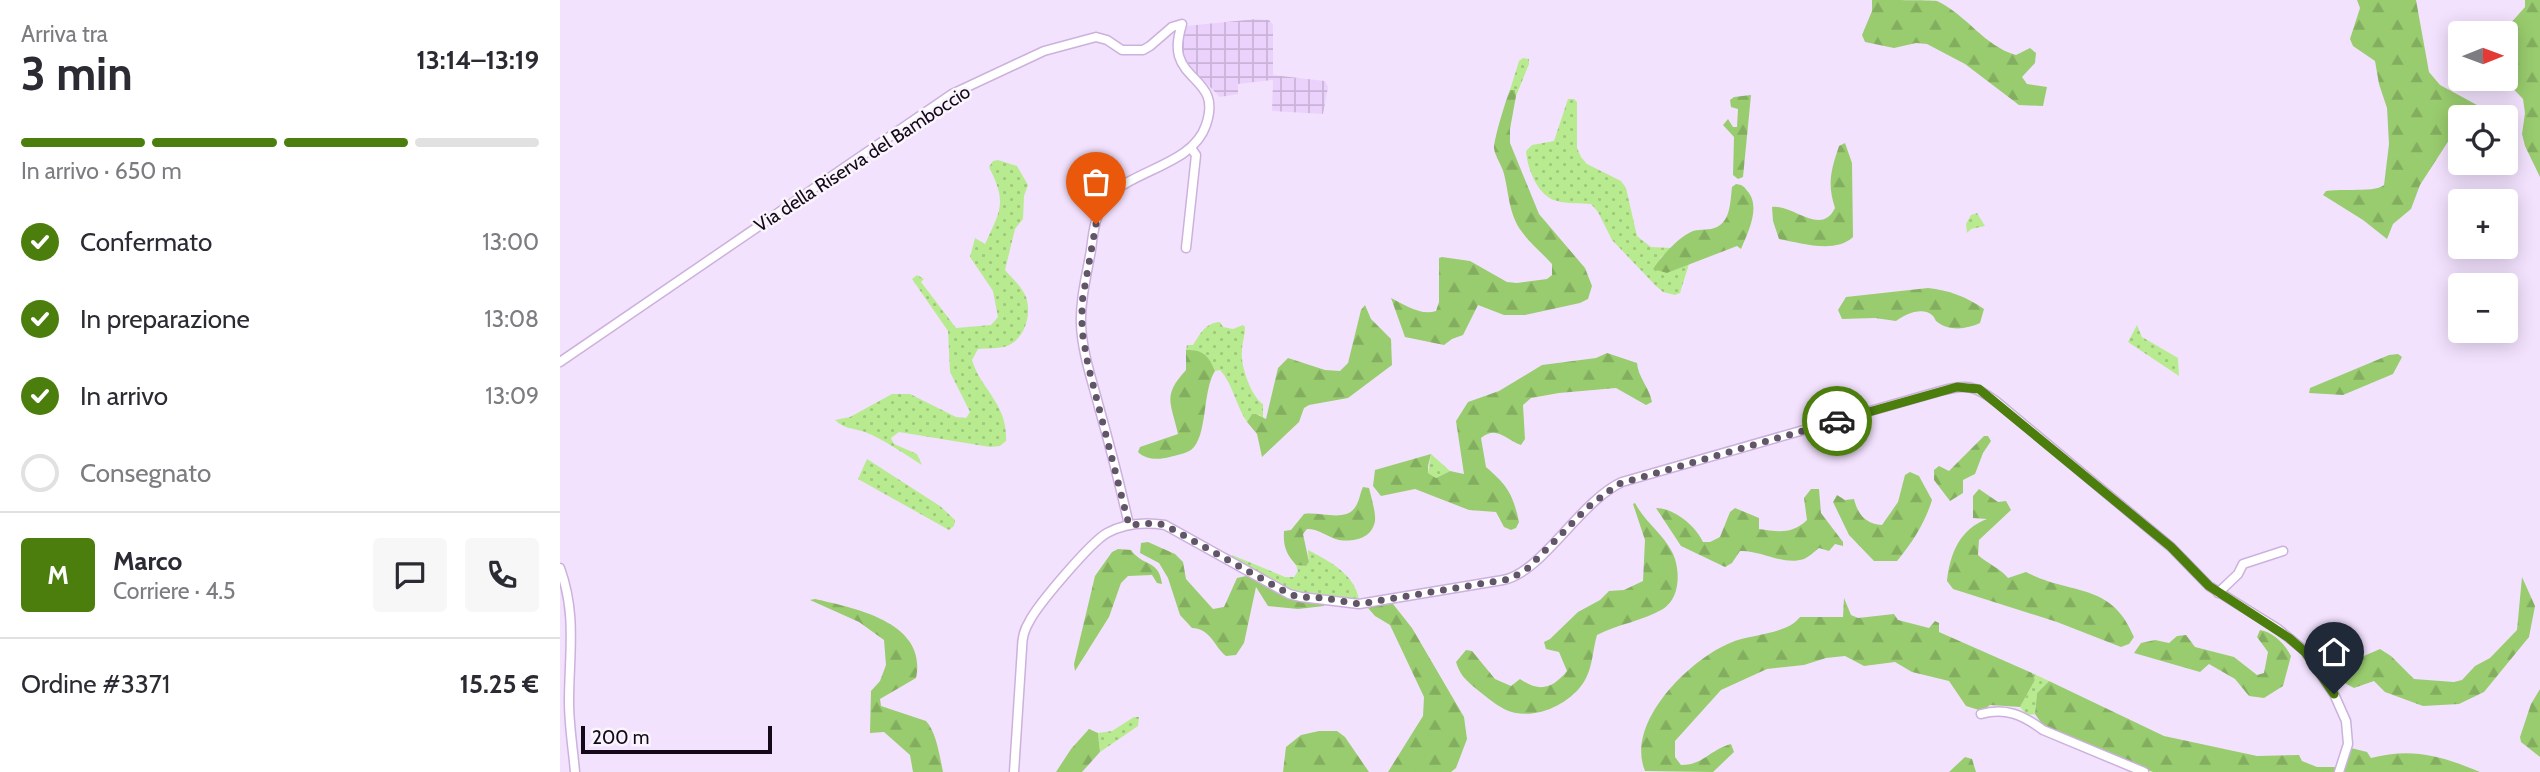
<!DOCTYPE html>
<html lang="it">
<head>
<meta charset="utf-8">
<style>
	body { margin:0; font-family:Cabin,sans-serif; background:#f7f7f7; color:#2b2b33; height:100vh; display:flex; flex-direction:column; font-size:26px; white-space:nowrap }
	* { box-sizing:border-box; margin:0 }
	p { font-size:23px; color:#7c7c81 }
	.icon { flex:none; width:38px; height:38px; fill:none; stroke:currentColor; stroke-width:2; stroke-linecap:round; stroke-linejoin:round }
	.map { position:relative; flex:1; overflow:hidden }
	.details { display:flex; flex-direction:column; background:#fff; width:560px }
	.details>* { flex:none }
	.needle { width:46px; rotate:89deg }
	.controls { position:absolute; left:1888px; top:21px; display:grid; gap:14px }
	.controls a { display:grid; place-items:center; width:70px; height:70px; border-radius:7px; background:#fff; box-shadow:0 4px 18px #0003; font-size:35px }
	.scale { position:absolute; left:21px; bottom:18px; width:191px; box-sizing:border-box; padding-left:7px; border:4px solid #130918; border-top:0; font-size:19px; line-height:24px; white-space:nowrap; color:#130918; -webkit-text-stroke:5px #faf4fd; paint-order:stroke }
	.pin { position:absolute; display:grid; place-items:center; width:60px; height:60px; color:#fff; margin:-72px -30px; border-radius:50% 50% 50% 0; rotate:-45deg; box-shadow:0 0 7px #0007 }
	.pin .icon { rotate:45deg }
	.courier { position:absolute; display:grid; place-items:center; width:70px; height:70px; margin:-35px; border:5px solid #4c7e0d; border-radius:50%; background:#fff; color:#222; box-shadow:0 2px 9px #0007 }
	.summary em { font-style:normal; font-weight:800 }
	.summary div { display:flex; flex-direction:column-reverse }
	.summary { display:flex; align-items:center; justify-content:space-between; height:119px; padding:0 21px }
	h1 { font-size:46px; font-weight:800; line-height:52px }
	.bar { display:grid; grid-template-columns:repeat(4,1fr); gap:10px 7px; align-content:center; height:84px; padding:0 21px }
	.bar i { height:9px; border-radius:5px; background:#e1e1e2 }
	.bar .selected { background:#4c7e0d }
	.bar p { grid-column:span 4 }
	.line { display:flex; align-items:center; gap:18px; padding:0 21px; border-top:2px solid #e1e1e2 }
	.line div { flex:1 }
	.round { display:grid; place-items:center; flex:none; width:74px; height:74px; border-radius:7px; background:#f7f7f7 }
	ol { padding:0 21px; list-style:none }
	li { display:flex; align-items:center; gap:21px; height:77px }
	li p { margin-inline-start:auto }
	li .icon { padding:7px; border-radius:50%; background:#4c7e0d; color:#fff; stroke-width:4 }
	li:last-child { color:#7c7c81 }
	li i { width:38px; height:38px; border:4px solid #e1e1e2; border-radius:50% }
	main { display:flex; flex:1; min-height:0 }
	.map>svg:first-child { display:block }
</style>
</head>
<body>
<main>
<section class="details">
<div class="summary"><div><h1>3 min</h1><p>Arriva tra</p></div><em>13:14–13:19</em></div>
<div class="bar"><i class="selected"></i><i class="selected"></i><i class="selected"></i><i></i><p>In arrivo · 650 m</p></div>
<ol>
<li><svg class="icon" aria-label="check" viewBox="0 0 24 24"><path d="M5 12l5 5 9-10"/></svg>Confermato<p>13:00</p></li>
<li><svg class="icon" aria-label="check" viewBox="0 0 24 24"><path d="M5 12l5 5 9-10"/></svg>In preparazione<p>13:08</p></li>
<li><svg class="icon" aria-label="check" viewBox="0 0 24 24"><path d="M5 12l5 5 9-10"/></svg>In arrivo<p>13:09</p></li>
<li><i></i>Consegnato</li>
</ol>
<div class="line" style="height:126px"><b class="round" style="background:#4c7e0d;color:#fff">M</b><div><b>Marco</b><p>Corriere · 4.5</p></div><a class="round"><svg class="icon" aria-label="chat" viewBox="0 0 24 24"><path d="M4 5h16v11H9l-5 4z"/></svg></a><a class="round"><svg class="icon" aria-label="phone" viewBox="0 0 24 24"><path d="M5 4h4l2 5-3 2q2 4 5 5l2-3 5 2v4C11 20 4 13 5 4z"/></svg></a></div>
<div class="line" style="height:91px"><div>Ordine #3371</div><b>15.25 €</b></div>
</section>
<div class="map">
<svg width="1980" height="772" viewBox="0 0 1980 772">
	<defs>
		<pattern id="industrial-grid" width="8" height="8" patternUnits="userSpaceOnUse" patternTransform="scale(1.75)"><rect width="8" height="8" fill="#ebd2fc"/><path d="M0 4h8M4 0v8" fill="none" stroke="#c9b3d7"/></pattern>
		<pattern id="grass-dots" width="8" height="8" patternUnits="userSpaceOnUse" patternTransform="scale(1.75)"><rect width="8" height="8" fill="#b8eb8f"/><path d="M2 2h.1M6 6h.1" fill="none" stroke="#9dc87b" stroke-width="1.8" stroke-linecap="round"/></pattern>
		<pattern id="forest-firs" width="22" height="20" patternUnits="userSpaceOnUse" patternTransform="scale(1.75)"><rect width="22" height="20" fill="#99cc6e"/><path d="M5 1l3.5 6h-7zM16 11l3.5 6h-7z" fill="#83ae5f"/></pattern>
	</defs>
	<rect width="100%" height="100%" fill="#f3e2fe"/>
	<path fill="url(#industrial-grid)" d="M696,19L709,20L713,25V75L765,81L768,87L763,114L712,111L713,80L678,84V94L660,97L624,61L621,52V37L626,26Z"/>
	<g fill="url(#grass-dots)">
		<path d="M963,58L969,59V64L956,96L955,90H950L959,61Z"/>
		<path d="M1008,99H1014L1017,102V148L1021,157L1027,164L1061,181L1066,188L1077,236L1091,247L1112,248L1100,258L1107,273L1129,264L1120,293L1115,295L1103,292L1096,286L1052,240L1038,212L1031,204C1020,203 1007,204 997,201C978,197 967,168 966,151L972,145L994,141Z"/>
		<path d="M438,160L457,166L468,185L464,196L463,219L455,229L445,270C453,279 462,287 466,297C472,314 465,339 447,346C438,349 427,348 418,349L412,360C421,390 448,404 446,441L440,446L430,447L339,432L331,438L334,444L357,454L362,465C344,454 325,440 305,432C293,428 284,429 275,420L290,417L332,394H350L396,417L406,418L410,412L390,372L388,331L352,279L357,275L364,279L361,282L396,328L431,325L438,317L433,291L410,257L415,238L425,244C441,209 447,203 429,167L433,161Z"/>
		<path d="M1417,213L1425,226L1411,229L1407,233L1406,224L1411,215Z"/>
		<path d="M660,322L663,327L673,329L683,325L685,327C685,336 682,343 682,351C680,364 691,397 703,404V419L700,415L692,414L687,422C676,406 673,384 660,370L655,371C649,357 642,349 626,350L627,345H633C640,334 645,323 660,322Z"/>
		<path d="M1577,325L1582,337L1618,358L1619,376L1568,342Z"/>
		<path d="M871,454L890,471L876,478L868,473Z"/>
		<path d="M307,459L380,506L395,520L394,526L389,530L298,479Z"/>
		<path d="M748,550C769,561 795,574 799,600L732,592L670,559L672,555L725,577H734L738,571L736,565L746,566L749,562Z"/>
		<path d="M1472,673L1489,681L1477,693L1475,714L1467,715L1460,707L1475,680Z"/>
		<path d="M574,717H579L578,726L540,752L538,733L552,731Z"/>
	</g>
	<g fill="url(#forest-firs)">
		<path d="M1312,0C1323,0 1370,0 1377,1C1407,15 1424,46 1456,55L1470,48L1476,53L1475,63L1462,77L1467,84L1487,87L1483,106L1459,105L1405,64L1367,44L1356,43L1334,48L1305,42L1302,35L1312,11Z"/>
		<path d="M1797,0H1856L1869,72L1880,85L1917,105L1905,117H1900V123L1860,185L1851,209L1833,224L1827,239L1803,220L1763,195L1766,191C1781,188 1815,193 1824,185L1829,144L1827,108L1819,84L1815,61L1793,46L1790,39L1800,8Z"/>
		<path d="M1965,0H1980V177L1965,146L1962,134L1965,113L1963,99L1944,79L1946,33H1942L1965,7Z"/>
		<path d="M950,90H955L956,96L950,129V143L979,214L1025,268L1032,286L1028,299L1020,303L965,315H944L918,305L903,335L892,339L884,345L845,337L831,298C845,305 861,316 876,311L879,302V258L882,257L910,261L947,282L957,283L987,279L992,275V264C982,253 970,243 962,232C949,215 949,194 944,174C942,165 935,157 934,148C934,139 946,99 950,90Z"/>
		<path d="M1191,95L1183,177L1178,179L1173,175L1174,137L1163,125L1168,119L1173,127H1177L1178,109L1171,107L1170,100L1174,97Z"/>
		<path d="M1285,143L1292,163L1293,237C1275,254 1241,243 1219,239L1213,221L1212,207C1233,204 1261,237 1275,208C1267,184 1271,170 1279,146Z"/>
		<path d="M1176,184C1184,185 1184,187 1189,193C1200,209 1188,232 1181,249L1177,246L1107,273L1093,269C1100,258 1117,239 1129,233C1135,229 1143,230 1151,229C1171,225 1170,203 1172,187Z"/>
		<path d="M1368,288C1388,290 1407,297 1424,309L1420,323C1407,329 1389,332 1376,321C1375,320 1375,318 1373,316C1363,306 1346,314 1336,321L1315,318L1282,319L1278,310L1286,297Z"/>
		<path d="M805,305L811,319L831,339L832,365L788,398L749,405L744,408L739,422L702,457L697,434L687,422L692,414H696L706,419L718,368L728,358L765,370L780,371L788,363L801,310Z"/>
		<path d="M626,350C643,349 649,356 655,371C642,391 648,437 631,450C625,454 616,455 610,457C599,460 586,460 578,452L580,447L618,434C611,402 602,396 626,370Z"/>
		<path d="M1047,353L1077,363C1078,377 1089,387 1092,402L1086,405L1056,388L999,393L971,398L963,405L965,439L961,445C946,440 937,425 921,438L926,467C947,485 953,494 959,522L956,528L951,530L944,527L936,512L909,510L855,489L821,496L813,486L815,470L871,454L868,466V473L876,478L890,471L904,474L896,421L908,402L939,391L982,365L1036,358Z"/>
		<path d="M1838,354L1842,357L1833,374L1783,395L1749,393L1750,388L1829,355Z"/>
		<path d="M1424,436H1428L1431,441L1423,453L1415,474L1403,480V493L1390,501L1374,480V470L1379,466L1389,471Z"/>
		<path d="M1350,472L1359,476L1372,500C1365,523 1352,543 1337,561H1314L1289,535L1273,502L1277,495L1285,500L1294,499C1298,515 1306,524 1322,525L1338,502L1345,475Z"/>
		<path d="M803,487L809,488C811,497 816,512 815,521C812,539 793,542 779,540C767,537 760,529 747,529L743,534L749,562L746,566L736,565C726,554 723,546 724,531L731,530L744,514C761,511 788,524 797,504C800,498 800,493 803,487Z"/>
		<path d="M1251,489H1259L1261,513L1283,542V546L1275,544L1269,551L1259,548C1255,551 1249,557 1244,559C1223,566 1201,550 1180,551L1172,563L1165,567L1121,546L1096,508C1114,508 1136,526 1143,542H1150L1160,537L1170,512L1175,508L1199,518V529C1218,532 1233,534 1247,520L1244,498Z"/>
		<path d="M1419,489L1438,502L1446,501L1451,510L1419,540L1418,555C1428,564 1440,568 1448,578L1466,572C1512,596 1551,581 1574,637L1569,644L1561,647L1497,622L1393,589L1387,581C1390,553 1400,529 1427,519L1413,518V496Z"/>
		<path d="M1075,503C1085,522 1102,533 1111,550C1121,567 1121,598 1103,609C1083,621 1058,624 1037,635C1032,652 1033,671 1021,686C1005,707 970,722 944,709C933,703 924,695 914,687C905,679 900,675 896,662L906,650L912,651L935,679L951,686L960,679C980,693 993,688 1007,671L999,652L986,649L984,642L990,639L1018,612L1040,600L1049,591L1064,590L1083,581L1085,540L1073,504Z"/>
		<path d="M588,542L615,554L623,562L626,579L653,609L664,607L677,578L686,576L740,601H764V606L738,609L708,606L696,587L684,643L676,655L666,656C653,645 651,629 632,628L620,615L608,578L599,563L580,553L581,543Z"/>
		<path d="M558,549L571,550C583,567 599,559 602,584L597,583L592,575L568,576L561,583L549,617L515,671L514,664L535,576L552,552Z"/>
		<path d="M1962,577L1975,606L1969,637L1924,692L1899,704L1863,706L1825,692L1814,681L1794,688L1777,679L1770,680L1766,671L1777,662L1792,661L1820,649L1831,656L1854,679L1894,682L1902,680L1915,666L1930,658L1957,630Z"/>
		<path d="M1284,598L1291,615L1298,618L1334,614L1338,620L1369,628L1375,621L1379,623V632L1472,673L1475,680L1460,707L1430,705L1422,711L1406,706L1389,681L1352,672L1335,662L1304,666L1285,656L1266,658L1244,665L1207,669L1161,690L1115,741V757L1121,765C1144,765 1149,750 1171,744L1174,752L1153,772L1085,771C1065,723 1129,660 1170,643C1191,634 1226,635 1240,617H1283Z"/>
		<path d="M255,599C294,608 368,622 356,678L320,699L321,706L366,721C376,731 380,757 383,772H353L350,755L324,732L310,733L311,691L320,681L326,665L324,640L299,622L250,600Z"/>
		<path d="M827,602L833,604L852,628L904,717L907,739L896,768L891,772H828L863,716L864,697L830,625L815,616L808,608L811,604Z"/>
		<path d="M1700,630C1713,632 1725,644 1731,656L1723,686L1704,698L1689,696L1675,679L1649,664L1640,672L1574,653L1581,643L1595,640L1609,643L1617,636L1626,635L1635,647L1674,657L1697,675L1704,673L1708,652L1697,637Z"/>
		<path d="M1489,681L1604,736L1697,756L1739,755L1742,761L1757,767H1778L1775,772H1593L1482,724L1475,714L1477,693Z"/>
		<path d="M1980,689V757L1961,742L1960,737L1971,704Z"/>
		<path d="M529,729L538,733L540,752L522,772H496L511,749Z"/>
		<path d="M759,731H777L785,737L809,772H723L726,747L741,735Z"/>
		<path d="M1791,748L1807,752L1811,758C1852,747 1882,756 1920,772H1783Z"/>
		<path d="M1405,757L1412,759L1416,772H1389Z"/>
	</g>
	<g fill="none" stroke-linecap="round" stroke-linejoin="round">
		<g stroke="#ccb1dd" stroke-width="11">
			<g id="minor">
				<path d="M626,248L636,155L631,148"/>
				<path d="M0,362L392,94L484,51L536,37L547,40L562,50H583L590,46L612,27L622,24C619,34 616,45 619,56C627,83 660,84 646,125C633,164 576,169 549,196C536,209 533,232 531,250C527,274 520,299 521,324C522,352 532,380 539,407C550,446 560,485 569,525"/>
				<path d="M0,568C17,615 9,654 9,702C9,725 13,749 15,772"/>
				<path d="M1658,593L1678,574L1683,564L1723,551"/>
				<path d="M1421,714C1445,707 1463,715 1483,730L1584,772"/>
				<path d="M454,772L462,648C462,639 464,630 469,622C478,604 531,542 547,533C565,523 586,522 605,525L729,594L741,597L799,604L943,580C982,573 1020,501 1062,482L1380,391C1407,384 1414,385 1437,402L1611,547L1649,586L1718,629L1745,651L1774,694L1786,721L1788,744L1779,772"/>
			</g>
		</g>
		<use href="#minor" stroke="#fff" stroke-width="8"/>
	</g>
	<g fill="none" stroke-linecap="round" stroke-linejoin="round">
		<path stroke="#615568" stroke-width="7" stroke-dasharray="0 12.6" d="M536,224L522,302V331L528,365L569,525L595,523L605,525L731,595L741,597L764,598L799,604L950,579L967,569L1027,508L1058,484L1277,421"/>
		<path stroke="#4c7e0d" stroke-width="9" d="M1277,421L1397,387L1419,389L1611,547L1649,586L1729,638L1745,652L1774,694"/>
	</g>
	<g text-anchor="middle" stroke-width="5" stroke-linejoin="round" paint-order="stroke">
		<g font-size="19" fill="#130918" stroke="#faf4fd">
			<text transform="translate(302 158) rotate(-33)" y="7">Via della Riserva del Bamboccio</text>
		</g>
	</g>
</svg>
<div class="controls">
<a><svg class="needle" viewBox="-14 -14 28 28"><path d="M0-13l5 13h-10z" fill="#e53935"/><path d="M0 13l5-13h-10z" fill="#7c7c81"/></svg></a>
<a><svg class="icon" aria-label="locate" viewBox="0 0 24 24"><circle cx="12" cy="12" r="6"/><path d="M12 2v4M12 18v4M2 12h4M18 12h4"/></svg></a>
<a>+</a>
<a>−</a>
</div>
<div class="scale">200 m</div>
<div class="pin" style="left:536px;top:224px;background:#ea580c"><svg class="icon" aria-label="bag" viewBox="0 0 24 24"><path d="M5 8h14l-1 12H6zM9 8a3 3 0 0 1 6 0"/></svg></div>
<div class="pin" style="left:1774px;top:694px;background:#1f2937"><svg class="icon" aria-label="home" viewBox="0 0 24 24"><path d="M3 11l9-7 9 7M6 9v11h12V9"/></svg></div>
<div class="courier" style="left:1277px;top:421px"><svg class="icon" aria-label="car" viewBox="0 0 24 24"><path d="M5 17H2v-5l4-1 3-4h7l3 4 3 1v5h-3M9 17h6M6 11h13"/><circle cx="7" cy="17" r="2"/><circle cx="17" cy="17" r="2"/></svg></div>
</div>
</main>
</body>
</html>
